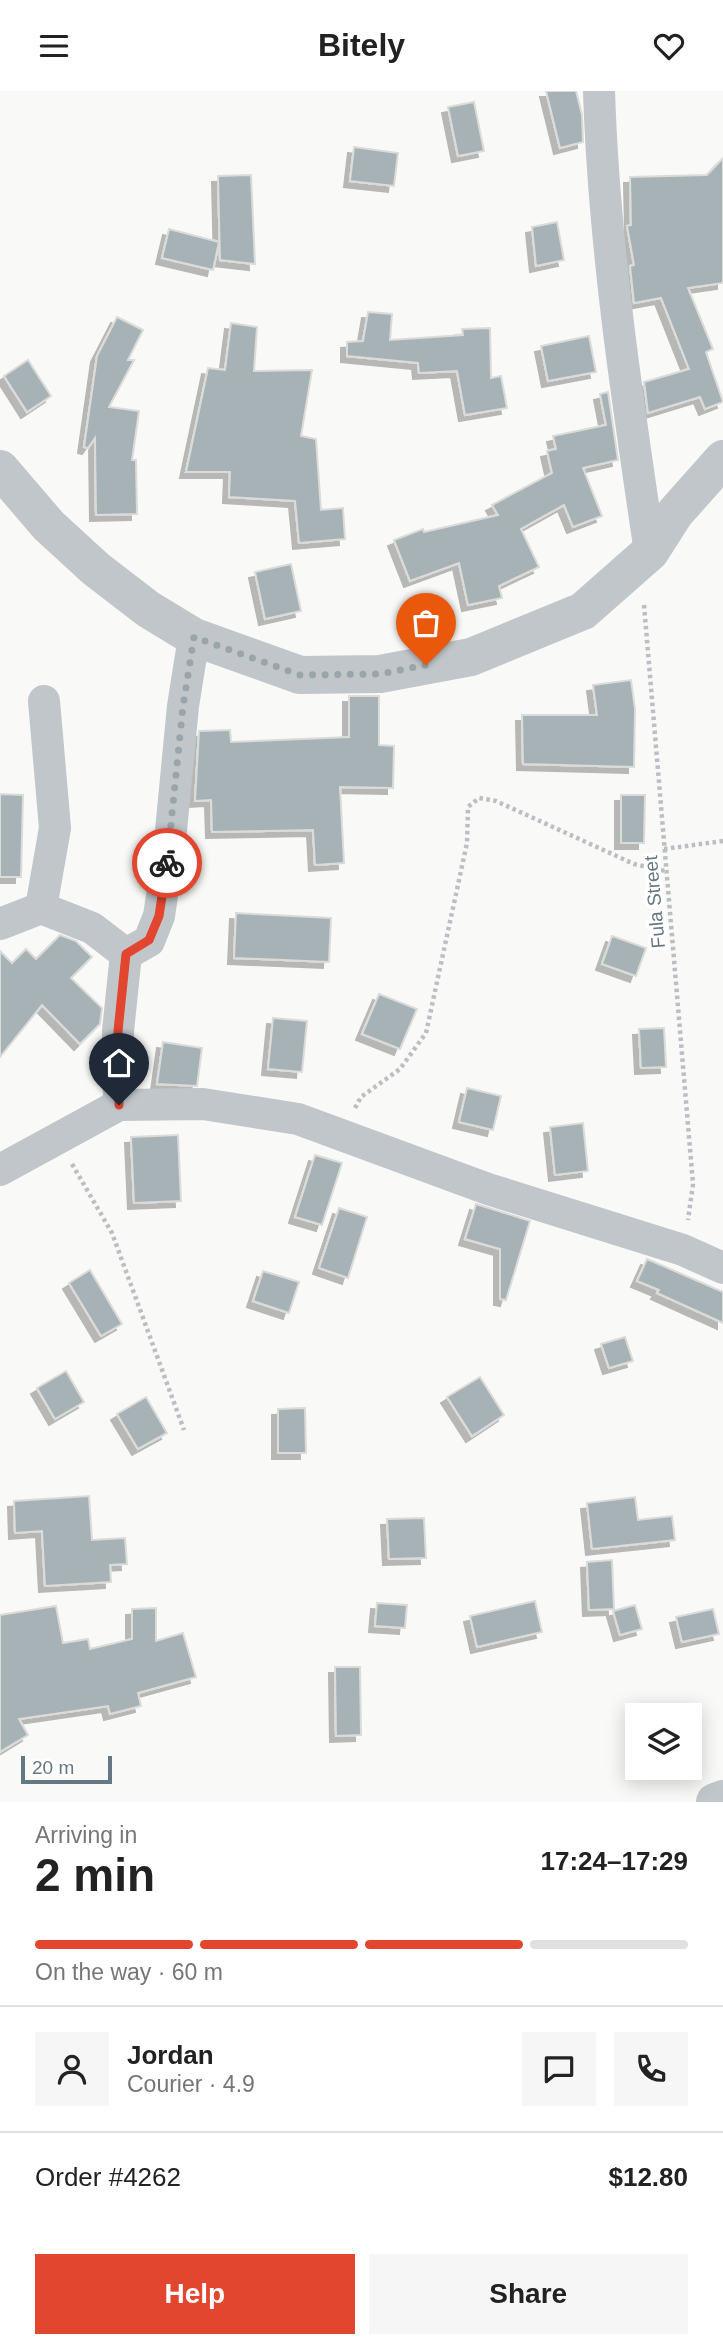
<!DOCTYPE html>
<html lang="en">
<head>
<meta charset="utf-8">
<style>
	body { margin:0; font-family:Helvetica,sans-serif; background:#f6f6f6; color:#222; height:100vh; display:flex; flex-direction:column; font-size:26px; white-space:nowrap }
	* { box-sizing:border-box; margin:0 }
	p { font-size:23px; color:#767676 }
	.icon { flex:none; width:38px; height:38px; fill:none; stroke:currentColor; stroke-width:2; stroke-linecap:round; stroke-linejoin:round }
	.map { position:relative; height:1711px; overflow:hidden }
	.drawer { display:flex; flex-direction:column; background:#fff; flex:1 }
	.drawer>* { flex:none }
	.buttons { position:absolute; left:625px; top:1612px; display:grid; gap:14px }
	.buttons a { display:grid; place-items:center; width:77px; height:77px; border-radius:0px; background:#fff; box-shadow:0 4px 18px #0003; font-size:35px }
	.scale { position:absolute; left:21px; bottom:18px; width:91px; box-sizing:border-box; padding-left:7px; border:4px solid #657882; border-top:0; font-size:19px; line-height:24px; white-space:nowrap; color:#657882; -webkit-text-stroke:5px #fff; paint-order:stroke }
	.pin { position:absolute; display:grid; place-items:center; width:60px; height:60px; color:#fff; margin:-72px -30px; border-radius:50% 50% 50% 0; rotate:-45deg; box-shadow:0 0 7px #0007 }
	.pin .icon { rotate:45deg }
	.courier { position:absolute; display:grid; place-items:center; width:70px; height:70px; margin:-35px; border:5px solid #e2462e; border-radius:50%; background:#fff; color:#222; box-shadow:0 2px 9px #0007 }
	.head em { font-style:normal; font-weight:600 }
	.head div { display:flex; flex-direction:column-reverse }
	.head { display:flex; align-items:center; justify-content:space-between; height:119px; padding:0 35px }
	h1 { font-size:46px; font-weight:600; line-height:52px }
	.bar { display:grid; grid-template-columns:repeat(4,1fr); gap:10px 7px; align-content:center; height:84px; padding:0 35px }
	.bar i { height:9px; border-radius:5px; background:#e0e0e0 }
	.bar .on { background:#e2462e }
	.bar p { grid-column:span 4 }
	.line { display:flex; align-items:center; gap:18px; padding:0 35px; border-top:2px solid #e0e0e0 }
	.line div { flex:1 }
	.round { display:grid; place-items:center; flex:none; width:74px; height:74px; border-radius:0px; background:#f6f6f6 }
	.cta { display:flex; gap:14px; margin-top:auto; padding:14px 35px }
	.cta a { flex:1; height:80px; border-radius:0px; background:#e2462e; color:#fff; font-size:28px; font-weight:600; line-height:80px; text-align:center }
	.cta a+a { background:#f6f6f6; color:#222 }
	header { display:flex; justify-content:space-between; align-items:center; height:91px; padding:0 35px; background:#fff; font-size:32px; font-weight:600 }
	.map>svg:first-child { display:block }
</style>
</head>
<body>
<header><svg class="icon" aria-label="menu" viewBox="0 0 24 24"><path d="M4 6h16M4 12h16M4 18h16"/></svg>Bitely<svg class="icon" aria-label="heart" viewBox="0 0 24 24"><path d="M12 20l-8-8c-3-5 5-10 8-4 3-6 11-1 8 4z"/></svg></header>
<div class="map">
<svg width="723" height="1711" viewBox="0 0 723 1711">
	<defs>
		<filter id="shadow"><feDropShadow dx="-6" dy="6" stdDeviation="0" flood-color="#0004"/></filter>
	</defs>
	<rect width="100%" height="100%" fill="#f9f9f7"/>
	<g fill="#a7b2b6" stroke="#dbdbd9" stroke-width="2" filter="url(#shadow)">
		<path d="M546,0H576L582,24L583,51L560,57Z"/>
		<path d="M474,11L484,60L458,65L448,16Z"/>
		<path d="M354,56L398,62L394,95L350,90Z"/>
		<path d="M723,67V192L688,197L713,258L706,261L723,311L705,318L700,306L648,322L644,291L689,278L661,207L634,212L630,175L634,174L627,135L631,134L630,86L707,84Z"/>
		<path d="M251,84L255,173L220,169L218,85Z"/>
		<path d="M557,131L564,169L536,175L532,136Z"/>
		<path d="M169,138L219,151L213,179L162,167Z"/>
		<path d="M368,221L392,223L390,249L463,244L462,238L490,237L491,287L501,285L507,317L465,324L457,280L419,282L418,272L347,265V251L363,250Z"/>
		<path d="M117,226L143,239L128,269H134L109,316L139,320L132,369H136L137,423L96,424L95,347L88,357L84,356L97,265Z"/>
		<path d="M231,232L257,236L254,280L312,279L301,345L316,348L321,419L343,417L345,448L299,452L295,410L229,406L230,381H186L208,277L225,279Z"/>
		<path d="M589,245L596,281L548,290L541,255Z"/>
		<path d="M28,269L51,305L27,321L4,285Z"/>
		<path d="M608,301L618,369L583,377L602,425L573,436L564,414L521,438L539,476L499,495L502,507L468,514L459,472L410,490L394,449L423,438L424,441L498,424L492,414L552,382L547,360L556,358L553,345L606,334L600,303Z"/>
		<path d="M291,473L301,520L265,528L255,481Z"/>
		<path d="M631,589L635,618L634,676L523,673L522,624H597L593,594Z"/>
		<path d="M349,605H379V654L394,655L393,697L340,696L344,772L315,774L313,739L212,741L211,709L195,710L199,640L230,639L231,651L349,646Z"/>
		<path d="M0,703L23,704L21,786H0Z"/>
		<path d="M621,704H645L644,752H621Z"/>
		<path d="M236,822L331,827L329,871L234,867Z"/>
		<path d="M60,844L76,850L92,866L71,887L102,917L100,933L80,953L42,914L0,966V860L12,872L26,858L36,868Z"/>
		<path d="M612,845L646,857L636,885L602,873Z"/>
		<path d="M379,903L417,918L400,958L362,943Z"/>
		<path d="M273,927L307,930L302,981L268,978Z"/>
		<path d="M664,937L666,976L641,977L639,938Z"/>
		<path d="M163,951L202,957L197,995L157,993Z"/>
		<path d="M467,997L501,1005L493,1039L459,1031Z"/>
		<path d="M583,1032L588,1080L555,1084L550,1036Z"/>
		<path d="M178,1044L181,1110L134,1112L131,1046Z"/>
		<path d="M315,1064L342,1072L322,1134L295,1126Z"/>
		<path d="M476,1113L530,1130L506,1209L500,1208V1158L465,1148Z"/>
		<path d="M339,1117L367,1126L348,1187L319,1177Z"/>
		<path d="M647,1168L723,1201V1232L657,1202L659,1199L637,1190Z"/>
		<path d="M90,1179L122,1233L101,1245L69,1192Z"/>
		<path d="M263,1180L299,1191L289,1222L253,1210Z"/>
		<path d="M625,1246L633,1270L609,1277L601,1253Z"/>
		<path d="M66,1280L84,1311L55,1328L37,1297Z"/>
		<path d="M480,1286L504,1324L472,1345L447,1306Z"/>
		<path d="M146,1306L167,1342L138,1358L117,1323Z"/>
		<path d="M305,1317L306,1362H278V1318Z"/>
		<path d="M89,1405L92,1449L125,1447L127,1473L110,1474L111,1491L45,1495L42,1440L15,1442L14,1410Z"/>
		<path d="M635,1406L638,1429L672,1425L675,1449L592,1458L587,1412Z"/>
		<path d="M424,1427L426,1467L389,1468L387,1428Z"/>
		<path d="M612,1469L614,1518L589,1519L587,1471Z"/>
		<path d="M535,1510L542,1541L477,1556L470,1525Z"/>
		<path d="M377,1512L407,1514L405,1537L375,1535Z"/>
		<path d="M635,1514L642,1538L620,1544L613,1520Z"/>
		<path d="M56,1515L63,1552L88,1548L90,1558L132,1548V1518L156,1517V1550L183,1542L196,1586L138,1602L141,1615L110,1623L108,1615L19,1628L28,1644L0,1661V1524Z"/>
		<path d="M713,1518L719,1543L682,1551L676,1526Z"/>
		<path d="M335,1576H360L361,1644L336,1645Z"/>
	</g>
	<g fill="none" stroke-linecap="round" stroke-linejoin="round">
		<g stroke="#bbbfc1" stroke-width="4.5" stroke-dasharray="3.5 3.5" stroke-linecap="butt">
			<path d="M644,514L693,1093L688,1129"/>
			<path d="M664,758L723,750"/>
			<path d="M355,1017L361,1006L400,978L426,942L467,752L468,716L479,707L496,710L634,773L665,780"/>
			<path d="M72,1073L112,1142L184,1339"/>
		</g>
		<g stroke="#c0c6c9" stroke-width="32">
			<path d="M599,0C604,155 627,307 650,461"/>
			<path d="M41,817L55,737L44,610"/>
			<path d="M0,833L41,817L92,837L126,863L118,940L119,1014"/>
			<path d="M126,863L149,850L159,825L170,750L183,615L194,546"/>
			<path d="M0,1079L119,1014L203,1013L298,1028L488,1098L683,1159L723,1177"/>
		</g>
		<g stroke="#c0c6c9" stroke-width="38">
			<path d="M0,378L49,435L96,478L148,518L194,546L300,584L380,583L471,566L583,520L650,461L675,422L723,368"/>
			<path d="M715,1711L723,1708"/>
		</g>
	</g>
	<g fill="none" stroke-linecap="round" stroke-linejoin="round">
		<path stroke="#99a5ab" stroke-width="7" stroke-dasharray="0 12.6" d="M167,772L183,615L194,546L300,584L380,583L426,574"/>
		<path stroke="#e2462e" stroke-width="9" d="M119,1014L118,940L126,863L149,849L159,825L167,772"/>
	</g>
	<g text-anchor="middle" stroke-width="7" stroke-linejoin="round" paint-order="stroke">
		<g font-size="19" fill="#657882" stroke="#fff">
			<text transform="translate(654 811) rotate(-95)" y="7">Fula Street</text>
		</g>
	</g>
</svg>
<div class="buttons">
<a><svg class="icon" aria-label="layers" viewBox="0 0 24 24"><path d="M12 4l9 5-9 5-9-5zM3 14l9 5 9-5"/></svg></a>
</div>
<div class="scale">20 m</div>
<div class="pin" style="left:426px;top:574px;background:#ea580c"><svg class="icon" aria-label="bag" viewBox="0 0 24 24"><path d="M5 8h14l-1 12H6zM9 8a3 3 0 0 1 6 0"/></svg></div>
<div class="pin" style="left:119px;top:1014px;background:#1f2937"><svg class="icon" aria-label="home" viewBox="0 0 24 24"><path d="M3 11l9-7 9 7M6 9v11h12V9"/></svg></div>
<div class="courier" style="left:167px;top:772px"><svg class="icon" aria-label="bike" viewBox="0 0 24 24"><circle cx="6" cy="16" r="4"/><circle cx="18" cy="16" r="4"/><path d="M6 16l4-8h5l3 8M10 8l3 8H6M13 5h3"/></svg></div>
</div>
<section class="drawer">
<div class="head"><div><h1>2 min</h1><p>Arriving in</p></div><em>17:24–17:29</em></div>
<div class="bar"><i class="on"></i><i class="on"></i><i class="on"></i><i></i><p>On the way · 60 m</p></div>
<div class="line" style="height:126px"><a class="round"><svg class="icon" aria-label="person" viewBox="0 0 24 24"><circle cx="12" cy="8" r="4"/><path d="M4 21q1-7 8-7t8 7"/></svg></a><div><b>Jordan</b><p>Courier · 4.9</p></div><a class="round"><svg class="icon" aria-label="chat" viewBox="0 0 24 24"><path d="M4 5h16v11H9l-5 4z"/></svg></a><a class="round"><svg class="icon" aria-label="phone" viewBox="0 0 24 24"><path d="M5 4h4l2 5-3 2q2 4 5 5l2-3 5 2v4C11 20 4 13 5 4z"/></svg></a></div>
<div class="line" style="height:91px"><div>Order #4262</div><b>$12.80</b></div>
<div class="cta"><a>Help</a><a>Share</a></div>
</section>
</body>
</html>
